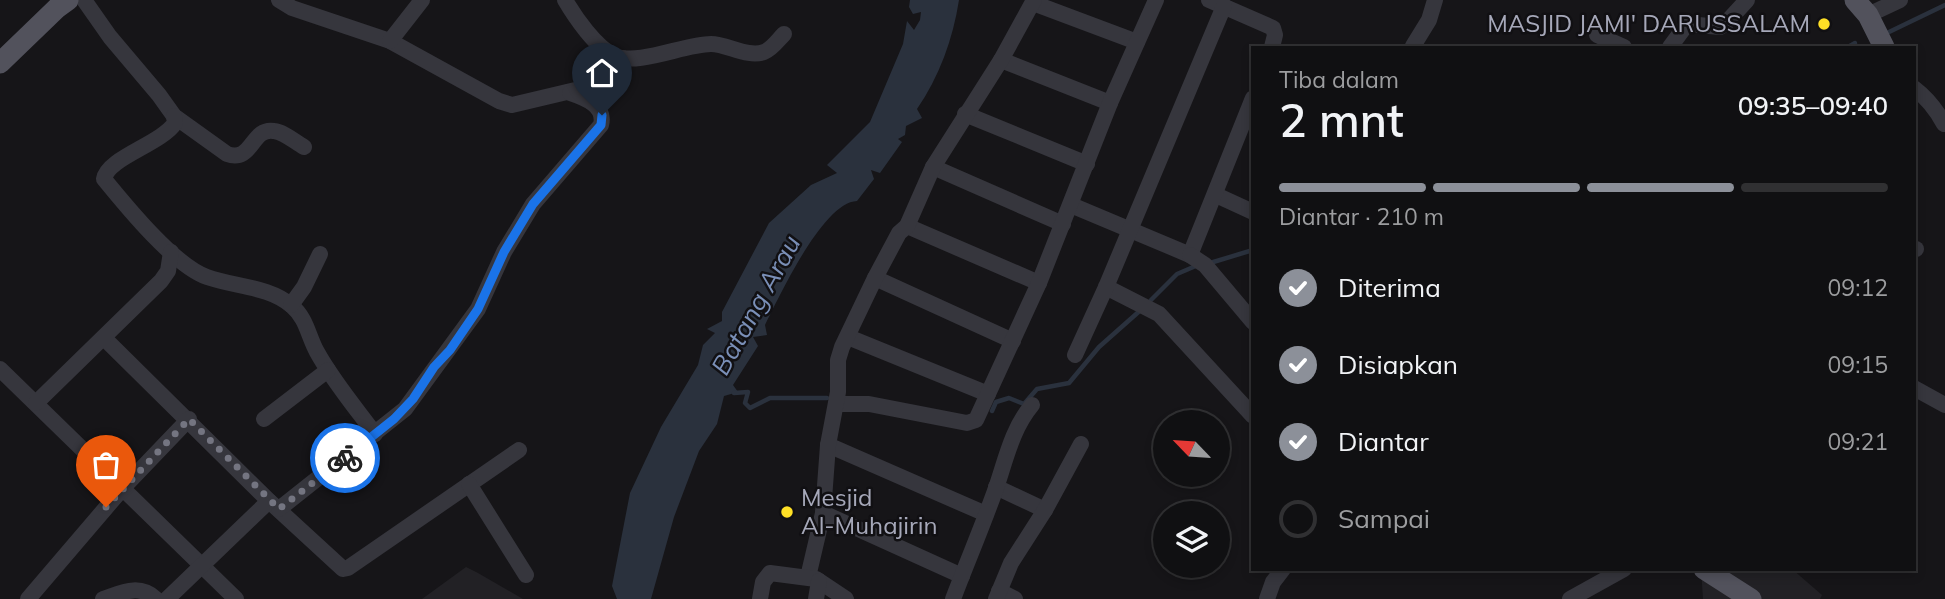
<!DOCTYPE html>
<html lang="id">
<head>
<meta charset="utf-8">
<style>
	body { margin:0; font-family:Mulish,sans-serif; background:#1e1e20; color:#f1f3f6; height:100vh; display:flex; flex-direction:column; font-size:26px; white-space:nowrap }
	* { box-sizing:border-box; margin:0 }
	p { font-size:23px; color:#9c9d9f }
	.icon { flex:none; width:38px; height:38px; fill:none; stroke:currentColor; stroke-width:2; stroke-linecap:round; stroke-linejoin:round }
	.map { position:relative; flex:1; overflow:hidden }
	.details { position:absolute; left:1251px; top:46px; width:665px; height:525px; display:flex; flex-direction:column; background:#101012; border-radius:0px; box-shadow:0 4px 10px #0003,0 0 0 2px #303032 }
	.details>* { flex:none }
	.needle { width:46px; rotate:295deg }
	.fabs { position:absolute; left:1153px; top:410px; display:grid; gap:14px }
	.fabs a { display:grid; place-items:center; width:77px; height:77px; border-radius:50%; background:#101012; box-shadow:0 4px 10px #0003,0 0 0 2px #303032; font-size:35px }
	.pin { position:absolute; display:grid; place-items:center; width:60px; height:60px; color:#fff; margin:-72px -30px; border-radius:50% 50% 50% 0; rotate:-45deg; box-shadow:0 0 7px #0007 }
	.pin .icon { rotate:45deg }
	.courier { position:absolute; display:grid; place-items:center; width:70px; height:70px; margin:-35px; border:5px solid #1a73e8; border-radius:50%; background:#fff; color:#222; box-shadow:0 2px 9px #0007 }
	.overview em { font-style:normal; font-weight:600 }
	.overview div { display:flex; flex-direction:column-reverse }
	.overview { display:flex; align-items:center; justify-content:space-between; height:119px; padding:0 28px }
	h1 { font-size:46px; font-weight:600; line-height:52px }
	.bar { display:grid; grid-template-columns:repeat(4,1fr); gap:10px 7px; align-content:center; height:84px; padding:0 28px }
	.bar i { height:9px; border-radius:5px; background:#303032 }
	.bar .current { background:#8c9099 }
	.bar p { grid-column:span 4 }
	ol { padding:0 28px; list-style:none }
	li { display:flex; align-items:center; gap:21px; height:77px }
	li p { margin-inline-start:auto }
	li .icon { padding:7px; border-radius:50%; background:#8c9099; color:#fff; stroke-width:4 }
	li:last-child { color:#9c9d9f }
	li i { width:38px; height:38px; border:4px solid #303032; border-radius:50% }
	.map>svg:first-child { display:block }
</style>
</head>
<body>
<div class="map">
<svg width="1945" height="599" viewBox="0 0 1945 599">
	<rect width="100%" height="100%" fill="#161518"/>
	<g fill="#222125">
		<path d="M466,567L478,573L523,599H422Z"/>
		<path d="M1701,569H1792L1822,595L1820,599H1703Z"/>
	</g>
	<path fill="#2a313d" d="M910,0H959C953,39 939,77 917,109L922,118L906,126L905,135L898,139L902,142L880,173L871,170L874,179L857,201C823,202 779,297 765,325L767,335L753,337L758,346L733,385L738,392L724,396L717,424L699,451L674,517L651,599H617L612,586L630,493L661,427L698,365L703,345L715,333L707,329L722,321V312L769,223L811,185L837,173L827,165L870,122L903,44L907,21L914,30L920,20L921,12L913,14L909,7Z"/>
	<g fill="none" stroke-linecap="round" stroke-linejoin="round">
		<g stroke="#2a313d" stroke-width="4.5">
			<path d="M1889,32L1945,5"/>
			<path d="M1848,47L1855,43"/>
			<path d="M1210,263L1253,250"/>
			<path d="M1151,300L1177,274L1198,265"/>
			<path d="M734,393L748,392L745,403L750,408L770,398H827"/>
			<path d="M992,411L996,402L1009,398L1024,404L1037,389L1069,383L1099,347L1143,308"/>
		</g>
		<g stroke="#36363d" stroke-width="16">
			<path d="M84,0L110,37L159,95L174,116L227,154C253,163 251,127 274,131C284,132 295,142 304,147"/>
			<path d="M279,0L292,8L390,41L499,101L512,105L588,87L608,76L623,58"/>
			<path d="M565,0C575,17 596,48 615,56C638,66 685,44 711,44C727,44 748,58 764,52C772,49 778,40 784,34"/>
			<path d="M1209,0L1273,28L1275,35L1272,47"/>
			<path d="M1033,3L1137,42"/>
			<path d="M1868,15L1900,0"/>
			<path d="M1597,35L1624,47"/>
			<path d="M390,41L422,0"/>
			<path d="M1413,46L1429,20L1435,0"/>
			<path d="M1670,47L1687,24L1720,27L1726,23L1747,0"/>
			<path d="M1001,60L1110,103"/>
			<path d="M1914,88C1927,98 1936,109 1944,124L1945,122"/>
			<path d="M965,114L1087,164"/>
			<path d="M174,116L175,123C161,144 107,158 104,179C126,206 175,266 207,277C235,287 269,286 292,306C307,319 308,336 317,352C333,381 355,407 375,434"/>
			<path d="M933,167L1063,224"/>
			<path d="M1216,195L1253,212"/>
			<path d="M1071,205L1190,255L1253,98"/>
			<path d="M907,226L1039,283"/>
			<path d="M1914,249H1916"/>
			<path d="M1190,255L1205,265L1253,322"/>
			<path d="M875,278L1013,341"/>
			<path d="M1106,287L1159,314L1253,416"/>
			<path d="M291,305L304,287L320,254"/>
			<path d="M848,337L988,394"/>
			<path d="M104,338L269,501L343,569L348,568L519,450"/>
			<path d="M1075,355L1106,287L1224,6"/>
			<path d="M0,369L236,599"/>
			<path d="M1914,388L1945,405"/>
			<path d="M36,403L161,281L168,271L171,252"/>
			<path d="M836,404H869L967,423L976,420L1039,283L1110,103L1156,0"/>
			<path d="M264,419L328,370"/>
			<path d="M828,445L986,514"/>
			<path d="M469,484L526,575"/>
			<path d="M996,487L1045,510"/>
			<path d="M279,509L405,409L478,309L504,252L533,204L601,125C606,106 585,98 570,93"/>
			<path d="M823,513L962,576"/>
			<path d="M808,577L823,513L828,445L838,392V360L842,347L875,278L899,233L907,226L933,167L1001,60L1034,0"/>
			<path d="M999,591L1015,599"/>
			<path d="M28,599L122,489L189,419"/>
			<path d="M103,599C121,593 139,583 156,599"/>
			<path d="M167,599L269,501"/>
			<path d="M760,599L763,582L770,573L816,579L846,599"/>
			<path d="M816,599L819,581"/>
			<path d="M953,599C967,562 983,525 996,488C1006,459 1012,429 1032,405"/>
			<path d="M996,599L1011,563L1045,510L1081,444"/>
			<path d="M1267,599L1273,582L1283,569"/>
			<path d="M1570,599L1624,569"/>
		</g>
		<g stroke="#52525c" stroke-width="21">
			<path d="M1855,0L1868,15L1884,47"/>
			<path d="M0,63L57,8L68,0"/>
			<path d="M1704,569L1751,599"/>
		</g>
	</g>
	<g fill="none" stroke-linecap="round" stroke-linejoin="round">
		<path stroke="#747581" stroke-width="7" stroke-dasharray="0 12.6" d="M106,507L189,419L279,509L345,458"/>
		<path stroke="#1a73e8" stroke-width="9" d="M345,458L394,419L413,399L434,367L450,350L478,309L504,252L533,204L601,125L602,115"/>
	</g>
	<g fill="#ffe026" stroke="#111013" stroke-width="2.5">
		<circle cx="1824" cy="24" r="7"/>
		<circle cx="787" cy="512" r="7"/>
	</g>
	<g text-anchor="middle" stroke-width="5" stroke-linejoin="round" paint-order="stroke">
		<g font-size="24" fill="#a6a8b9" stroke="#111013" text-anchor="end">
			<text x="1810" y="32">MASJID JAMI' DARUSSALAM</text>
			<text x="801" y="506" text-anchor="start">Mesjid<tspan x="801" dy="28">Al-Muhajirin</tspan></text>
		</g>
		<g font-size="26" font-style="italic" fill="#7a8fb7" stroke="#111013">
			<text transform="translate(756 305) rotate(-61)" y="9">Batang Arau</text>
		</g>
	</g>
</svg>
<div class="fabs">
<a><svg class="needle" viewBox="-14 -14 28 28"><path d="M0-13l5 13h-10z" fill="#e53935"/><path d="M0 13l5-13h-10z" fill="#9c9d9f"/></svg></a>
<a><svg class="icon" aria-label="layers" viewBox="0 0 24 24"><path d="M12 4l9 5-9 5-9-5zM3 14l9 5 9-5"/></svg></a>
</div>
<div class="pin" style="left:106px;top:507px;background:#ea580c"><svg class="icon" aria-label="bag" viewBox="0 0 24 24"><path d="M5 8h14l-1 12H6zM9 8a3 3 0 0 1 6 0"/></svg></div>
<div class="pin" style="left:602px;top:115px;background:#1f2937"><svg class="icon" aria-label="home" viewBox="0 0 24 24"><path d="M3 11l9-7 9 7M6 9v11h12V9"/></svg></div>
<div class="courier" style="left:345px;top:458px"><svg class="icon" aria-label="bike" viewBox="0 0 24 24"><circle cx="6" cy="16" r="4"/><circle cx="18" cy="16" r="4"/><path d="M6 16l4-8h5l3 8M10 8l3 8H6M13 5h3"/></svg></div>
<section class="details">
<div class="overview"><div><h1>2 mnt</h1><p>Tiba dalam</p></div><em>09:35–09:40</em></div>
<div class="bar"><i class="current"></i><i class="current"></i><i class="current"></i><i></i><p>Diantar · 210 m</p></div>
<ol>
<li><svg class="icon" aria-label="check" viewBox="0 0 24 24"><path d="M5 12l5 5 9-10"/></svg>Diterima<p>09:12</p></li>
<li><svg class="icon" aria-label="check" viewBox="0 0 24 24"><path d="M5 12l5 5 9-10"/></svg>Disiapkan<p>09:15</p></li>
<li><svg class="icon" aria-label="check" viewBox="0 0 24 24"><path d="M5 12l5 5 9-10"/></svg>Diantar<p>09:21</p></li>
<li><i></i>Sampai</li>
</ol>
</section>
</div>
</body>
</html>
